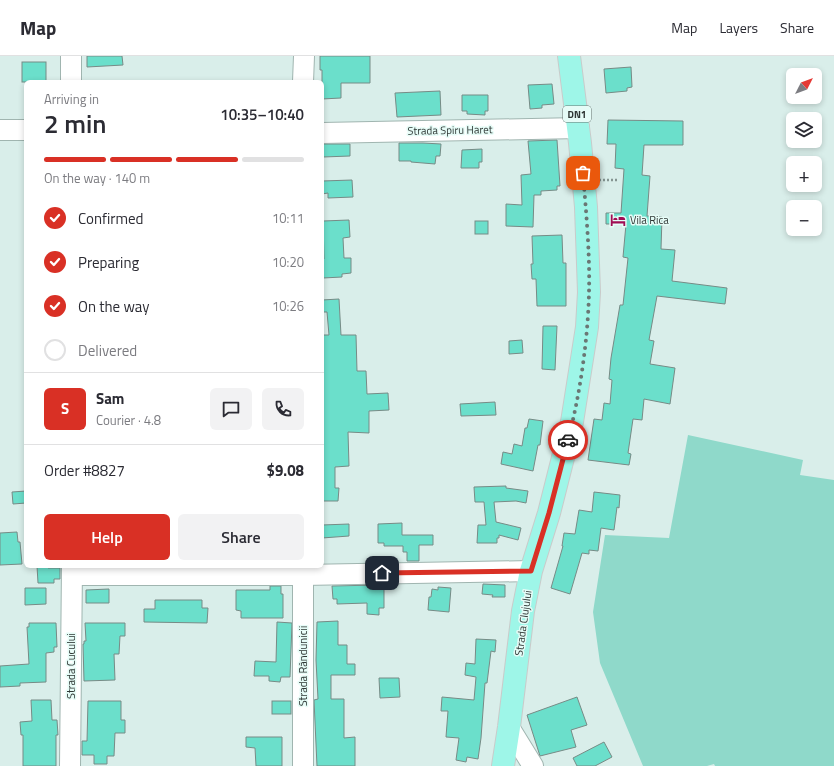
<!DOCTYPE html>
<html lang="en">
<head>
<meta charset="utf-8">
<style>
	body { margin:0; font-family:"Titillium Web",sans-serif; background:#f2f2f3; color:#2b2b33; height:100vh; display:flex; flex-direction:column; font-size:15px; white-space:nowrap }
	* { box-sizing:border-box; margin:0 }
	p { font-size:13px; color:#7c7c81 }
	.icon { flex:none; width:22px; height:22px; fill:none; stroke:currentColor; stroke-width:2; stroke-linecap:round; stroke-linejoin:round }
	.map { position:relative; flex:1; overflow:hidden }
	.side { position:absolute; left:24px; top:24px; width:300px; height:488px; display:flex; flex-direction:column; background:#fff; border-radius:6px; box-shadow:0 2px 6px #0003 }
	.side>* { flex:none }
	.needle { width:26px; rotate:48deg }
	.controls { position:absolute; left:786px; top:12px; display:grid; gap:8px }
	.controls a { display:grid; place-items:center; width:36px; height:36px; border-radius:6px; background:#fff; box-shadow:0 2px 6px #0003; font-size:20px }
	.pin { position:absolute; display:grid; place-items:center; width:34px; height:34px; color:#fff; margin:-17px; border-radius:8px; box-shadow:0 2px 6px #0006 }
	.courier { position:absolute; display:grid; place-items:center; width:40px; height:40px; margin:-20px; border:3px solid #d93025; border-radius:50%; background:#fff; color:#222; box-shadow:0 1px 5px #0007 }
	.headline em { font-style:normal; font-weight:600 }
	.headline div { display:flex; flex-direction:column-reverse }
	.headline { display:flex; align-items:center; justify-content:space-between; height:68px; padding:0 20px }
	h1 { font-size:26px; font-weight:600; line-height:30px }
	.bar { display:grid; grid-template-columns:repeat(4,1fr); gap:6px 4px; align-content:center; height:48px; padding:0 20px }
	.bar i { height:5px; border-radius:3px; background:#e1e1e2 }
	.bar .active { background:#d93025 }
	.bar p { grid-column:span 4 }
	.line { display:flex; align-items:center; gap:10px; padding:0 20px; border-top:1px solid #e1e1e2 }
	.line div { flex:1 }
	.round { display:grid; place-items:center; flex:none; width:42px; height:42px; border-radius:6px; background:#f2f2f3 }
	ol { padding:0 20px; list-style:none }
	li { display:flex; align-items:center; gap:12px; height:44px }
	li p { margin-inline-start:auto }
	li .icon { padding:4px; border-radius:50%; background:#d93025; color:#fff; stroke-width:4 }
	li:last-child { color:#7c7c81 }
	li i { width:22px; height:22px; border:2px solid #e1e1e2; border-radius:50% }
	.button { display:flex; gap:8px; margin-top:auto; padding:8px 20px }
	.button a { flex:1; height:46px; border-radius:6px; background:#d93025; color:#fff; font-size:16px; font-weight:600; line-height:46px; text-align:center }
	.button a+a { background:#f2f2f3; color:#2b2b33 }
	header { display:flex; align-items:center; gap:24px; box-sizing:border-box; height:56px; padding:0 20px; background:#fff; border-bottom:1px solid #e1e1e2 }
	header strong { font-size:19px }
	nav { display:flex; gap:22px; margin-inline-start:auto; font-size:14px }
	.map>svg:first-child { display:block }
</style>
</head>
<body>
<header>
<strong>Map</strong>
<nav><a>Map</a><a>Layers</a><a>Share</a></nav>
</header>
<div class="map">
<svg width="834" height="710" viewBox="0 0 834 710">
	<rect width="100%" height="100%" fill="#d9eeea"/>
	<path fill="#8fd9ca" d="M688,379L803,404L800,419L834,424V710H715L714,708L707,710H643L600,607L593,556L605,479L669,482Z"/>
	<g fill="#6bdfcb" stroke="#778b86">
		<path d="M87,0H122L123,9L87,11Z"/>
		<path d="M320,0H370V27H341V42L322,43V14H320Z"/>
		<rect x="22" y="6" width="24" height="20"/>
		<path d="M631,11L632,31L627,32V35L606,37L604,13Z"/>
		<path d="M552,28L554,48L542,49V52L530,53L528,29Z"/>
		<path d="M440,35L441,59L397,61L395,37Z"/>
		<path d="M462,39H488V55H485V59L467,58V55H462Z"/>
		<path d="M608,64L683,65V89H644L642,119L650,120L647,160L662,161L661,193L675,194L672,225L727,232L725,248L657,240L649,284L654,285L650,308L675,312L670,348L644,343L642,364L633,363L628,397L631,398L629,409L588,404L594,363L602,364L604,347L610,348L612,324L609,323L611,302L620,249H623L628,202L623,201L626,168H606V157H621L624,113L615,112L616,88H607Z"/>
		<path d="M557,84L560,130H557V134L541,135V139H534L533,171L506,170V148L522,149L521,119L531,118L528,85Z"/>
		<path d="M399,87H423L441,88L440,100H436L435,108L411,106V105H399Z"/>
		<path d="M323,88H350V100L323,101Z"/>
		<path d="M482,93V106H479V112H461L462,94Z"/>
		<path d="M352,124L353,141L328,142V137L322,138V125Z"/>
		<path d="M349,164L350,181L343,182L344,202H351V217L342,218V221L323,222L322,203H324L323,165Z"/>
		<rect x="475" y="165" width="13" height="13"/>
		<path d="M562,179L563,207H566V250H537L536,223H532L531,208H533L532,180Z"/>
		<path d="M339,243L341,279H356L357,315H366L367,338L388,337L389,354L369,355V377L348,376L349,410L335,411V432H339L338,445H322V279H329L327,256H322V244Z"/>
		<path d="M543,270H557L555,314L542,313Z"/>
		<path d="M522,284L523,297L509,298V285Z"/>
		<path d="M495,346L496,359L461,360L460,348Z"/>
		<path d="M529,363L543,365L540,389H538L533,415L501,408L503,396L512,398L514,388L522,390L525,372H527Z"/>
		<path d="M506,430V432L528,435L526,447L516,445L494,446L496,466L521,472L518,484L499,479V482H497V487H477L478,469H486L484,446H475L474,431Z"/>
		<path d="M26,435V447L13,448L12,436Z"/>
		<path d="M594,436L620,439L619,452L617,451L614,474L601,472L598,495L589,494V498L582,497L570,538L551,532L563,490H562L564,477L575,478L579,454L592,456Z"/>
		<path d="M402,467V479H433V489H419V505H407V496H403V490H384V487H378V468Z"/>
		<path d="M349,468V480L322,482V469Z"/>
		<path d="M17,476L18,486H20L22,508L0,509V477Z"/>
		<path d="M37,510H48V512H60V523H54V527H38Z"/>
		<path d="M483,528L505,529V541H492L493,539L482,538Z"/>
		<path d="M378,529V533H384V552H379V559L367,558V547L337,548V543H333L332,530Z"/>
		<path d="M270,530H281V538H283V562H241V555L236,554V534H270Z"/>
		<path d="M438,531L451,532L449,556L428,554L429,541H431L432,533L438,534Z"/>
		<path d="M25,532H46V548L25,549Z"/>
		<path d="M109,533V547H86V534Z"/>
		<path d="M155,544H202V552H208L207,567L144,566V553H155Z"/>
		<path d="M338,565V589H347V608H355V619H331V643H344V682L355,681V710H317L314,644L318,643L316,604L317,566Z"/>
		<path d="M277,566L292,567L290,621H281L280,626L269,625V620H254L255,605L276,606Z"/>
		<path d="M29,567H56L57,591H54V596L46,597V626L20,627V630L0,631V610L29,608L27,571H29Z"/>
		<path d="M85,567H125V580H120L119,598H114L115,624L84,625L83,588H84V585H86Z"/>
		<path d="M476,583L496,584L495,596L491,595L487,627H485L481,682L478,703L467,701L466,706L456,704L459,682L446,681L448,655H441L442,641L474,644L476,621L465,619L466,607L475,608Z"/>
		<path d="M379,622H399L400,641L380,642Z"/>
		<path d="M577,641L587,669L571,674L576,691L540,700L527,659Z"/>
		<path d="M31,644H51L52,664H57L58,679H56V710H23V679H21L20,666L32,665Z"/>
		<path d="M88,645H121V664H125V677H115L114,700H107V708H94V699H82V685H87Z"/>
		<rect x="272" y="645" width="19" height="13"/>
		<path d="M246,681H282V710H256L255,692L246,691Z"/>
		<path d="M604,686L612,701L595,710H577L573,702Z"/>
	</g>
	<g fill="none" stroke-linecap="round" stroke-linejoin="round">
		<g stroke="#a0b5b0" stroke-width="22">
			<g id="minor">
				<path d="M71,26V0"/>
				<path d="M303,26L304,0"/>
				<path d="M0,74H26"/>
				<path d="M322,77L579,72"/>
				<path d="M303,510V710"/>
				<path d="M72,519H303L531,515"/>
				<path d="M509,671L533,710"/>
				<path d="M70,710L72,510"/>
			</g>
		</g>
		<g stroke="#c9cbca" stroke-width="24">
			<path id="major" d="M503,710L509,671L523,555L531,515L549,457L572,366L587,271L589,236L586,151L580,87L569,0"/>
		</g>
		<path stroke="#859491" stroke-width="2.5" stroke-dasharray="2 2" stroke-linecap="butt" d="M599,124H619"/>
		<use href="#minor" stroke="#fff" stroke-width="20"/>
		<use href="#major" stroke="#9ef6e8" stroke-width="22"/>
	</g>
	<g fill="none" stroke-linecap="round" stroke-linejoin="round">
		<path stroke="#6a7774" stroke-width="4" stroke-dasharray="0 7.2" d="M568,384C580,339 588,283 589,236C590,196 586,156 583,117"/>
		<path stroke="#d93025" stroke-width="5" d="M382,517L531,515L549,457L568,384"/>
	</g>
	<defs>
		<g id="hotel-bare" transform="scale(1.2)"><path d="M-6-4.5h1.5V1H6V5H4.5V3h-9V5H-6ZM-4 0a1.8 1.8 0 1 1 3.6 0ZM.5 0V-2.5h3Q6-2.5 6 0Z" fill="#a00d54" stroke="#e6fcf7" stroke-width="2.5" paint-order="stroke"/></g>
	</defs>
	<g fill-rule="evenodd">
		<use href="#hotel-bare" x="618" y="164"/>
	</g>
	<g text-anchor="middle" stroke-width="3" stroke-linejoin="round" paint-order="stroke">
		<rect fill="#e6fcf7" stroke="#66726f" stroke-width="1" x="563" y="50" width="28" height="16" rx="3"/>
		<g font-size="10" font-weight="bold" fill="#2f3735">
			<text x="577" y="62">DN1</text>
		</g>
		<g font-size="11" fill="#2f3735" stroke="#e6fcf7">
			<text transform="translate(450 74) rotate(-1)" y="4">Strada Spiru Haret</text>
			<text transform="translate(523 567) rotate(-82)" y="4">Strada Clujului</text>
			<text transform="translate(71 610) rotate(-90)" y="4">Strada Cucului</text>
			<text transform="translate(303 610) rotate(-90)" y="4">Strada Rândunicii</text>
		</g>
		<g font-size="11" fill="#2f3735" stroke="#e6fcf7" text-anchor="start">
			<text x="630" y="168">Vila Rica</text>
		</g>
	</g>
</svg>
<div class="controls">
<a><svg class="needle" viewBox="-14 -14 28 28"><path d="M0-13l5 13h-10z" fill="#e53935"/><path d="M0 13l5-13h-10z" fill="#7c7c81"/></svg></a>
<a><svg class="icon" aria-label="layers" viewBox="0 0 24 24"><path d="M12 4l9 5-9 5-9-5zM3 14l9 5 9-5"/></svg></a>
<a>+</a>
<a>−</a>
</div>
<div class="pin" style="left:583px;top:117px;background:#ea580c"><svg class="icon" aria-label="bag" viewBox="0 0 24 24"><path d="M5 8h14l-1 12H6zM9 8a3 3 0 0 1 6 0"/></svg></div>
<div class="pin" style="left:382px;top:517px;background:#1f2937"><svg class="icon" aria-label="home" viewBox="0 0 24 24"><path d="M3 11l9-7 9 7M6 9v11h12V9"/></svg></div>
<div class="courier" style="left:568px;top:384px"><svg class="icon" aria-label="car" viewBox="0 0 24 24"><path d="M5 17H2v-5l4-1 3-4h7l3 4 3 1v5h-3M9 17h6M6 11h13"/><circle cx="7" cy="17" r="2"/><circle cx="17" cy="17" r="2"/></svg></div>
<section class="side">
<div class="headline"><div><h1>2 min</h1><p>Arriving in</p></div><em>10:35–10:40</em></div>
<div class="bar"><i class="active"></i><i class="active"></i><i class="active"></i><i></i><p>On the way · 140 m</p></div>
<ol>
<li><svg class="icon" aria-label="check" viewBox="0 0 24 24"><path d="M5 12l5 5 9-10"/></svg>Confirmed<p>10:11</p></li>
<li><svg class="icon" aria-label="check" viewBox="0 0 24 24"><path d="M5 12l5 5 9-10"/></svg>Preparing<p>10:20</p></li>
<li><svg class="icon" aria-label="check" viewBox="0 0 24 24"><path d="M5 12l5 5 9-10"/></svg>On the way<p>10:26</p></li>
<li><i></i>Delivered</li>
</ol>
<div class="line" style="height:72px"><b class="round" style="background:#d93025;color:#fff">S</b><div><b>Sam</b><p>Courier · 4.8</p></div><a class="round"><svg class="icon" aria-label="chat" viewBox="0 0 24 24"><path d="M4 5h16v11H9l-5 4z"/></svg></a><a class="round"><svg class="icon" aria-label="phone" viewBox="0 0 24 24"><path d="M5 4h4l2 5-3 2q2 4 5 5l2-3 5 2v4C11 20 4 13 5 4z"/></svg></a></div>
<div class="line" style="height:52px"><div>Order #8827</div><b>$9.08</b></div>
<div class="button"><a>Help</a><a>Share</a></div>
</section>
</div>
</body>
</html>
